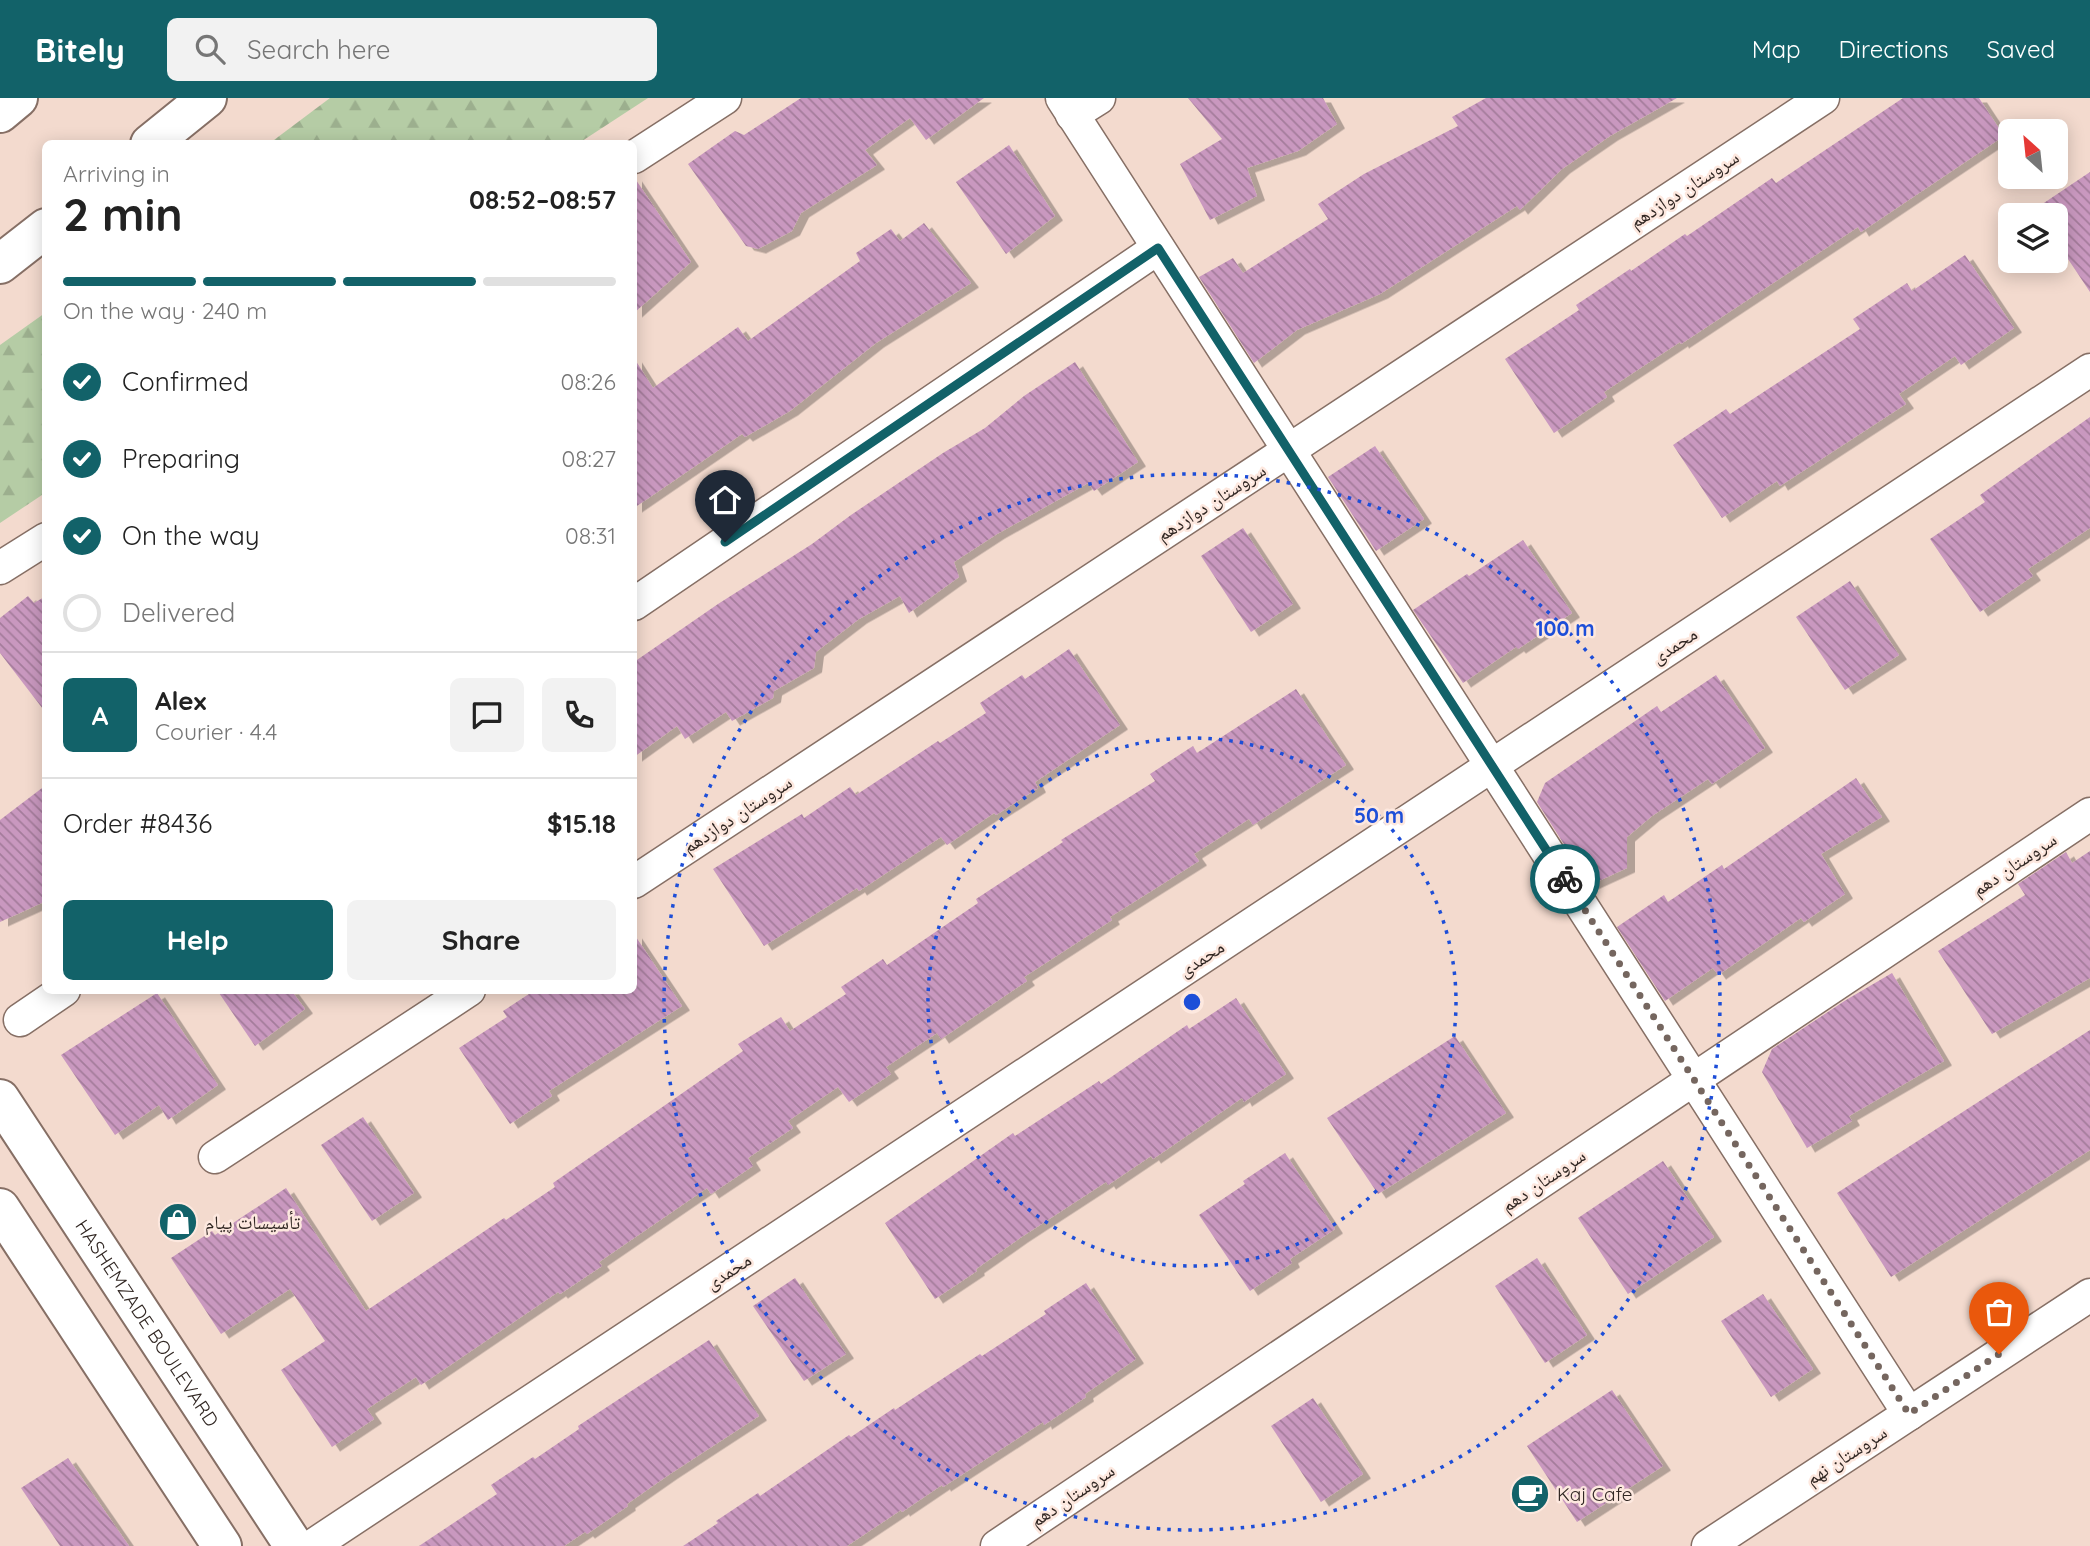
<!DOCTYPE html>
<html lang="en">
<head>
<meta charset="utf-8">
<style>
	body { margin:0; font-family:Quicksand,"Noto Naskh Arabic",sans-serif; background:#f2f2f2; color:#222; height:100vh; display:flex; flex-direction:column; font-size:26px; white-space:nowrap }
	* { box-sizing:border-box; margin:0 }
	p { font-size:23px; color:#767676 }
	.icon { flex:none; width:38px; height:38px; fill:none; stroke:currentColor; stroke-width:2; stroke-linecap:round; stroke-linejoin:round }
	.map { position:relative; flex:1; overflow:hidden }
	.details { position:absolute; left:42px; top:42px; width:595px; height:854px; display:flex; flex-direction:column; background:#fff; border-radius:10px; box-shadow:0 4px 18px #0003 }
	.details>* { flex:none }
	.needle { width:46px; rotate:333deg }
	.controls { position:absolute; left:1998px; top:21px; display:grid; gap:14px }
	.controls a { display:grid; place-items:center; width:70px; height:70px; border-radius:10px; background:#fff; box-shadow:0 4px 18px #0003; font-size:35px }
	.pin { position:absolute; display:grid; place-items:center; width:60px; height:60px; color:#fff; margin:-72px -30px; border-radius:50% 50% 50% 0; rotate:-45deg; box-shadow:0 0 7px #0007 }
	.pin .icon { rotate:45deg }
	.courier { position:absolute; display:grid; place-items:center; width:70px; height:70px; margin:-35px; border:5px solid #126269; border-radius:50%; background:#fff; color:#222; box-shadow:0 2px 9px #0007 }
	.overview em { font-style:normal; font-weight:800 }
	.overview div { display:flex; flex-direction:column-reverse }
	.overview { display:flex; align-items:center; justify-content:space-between; height:119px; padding:0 21px }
	h1 { font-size:46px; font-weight:800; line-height:52px }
	.bar { display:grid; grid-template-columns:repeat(4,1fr); gap:10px 7px; align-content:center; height:84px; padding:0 21px }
	.bar i { height:9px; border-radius:5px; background:#e0e0e0 }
	.bar .on { background:#126269 }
	.bar p { grid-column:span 4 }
	.line { display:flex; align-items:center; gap:18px; padding:0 21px; border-top:2px solid #e0e0e0 }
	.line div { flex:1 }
	.round { display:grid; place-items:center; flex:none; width:74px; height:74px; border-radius:10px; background:#f2f2f2 }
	ol { padding:0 21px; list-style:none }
	li { display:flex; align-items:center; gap:21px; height:77px }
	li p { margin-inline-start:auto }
	li .icon { padding:7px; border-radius:50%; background:#126269; color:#fff; stroke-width:4 }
	li:last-child { color:#767676 }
	li i { width:38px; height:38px; border:4px solid #e0e0e0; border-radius:50% }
	.action { display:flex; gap:14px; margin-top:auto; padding:14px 21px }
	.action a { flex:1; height:80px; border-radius:10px; background:#126269; color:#fff; font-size:28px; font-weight:800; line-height:80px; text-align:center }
	.action a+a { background:#f2f2f2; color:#222 }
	header { display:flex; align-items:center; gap:42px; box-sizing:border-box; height:98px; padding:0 35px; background:#126269; color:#fff }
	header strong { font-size:33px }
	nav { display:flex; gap:38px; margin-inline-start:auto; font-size:24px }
	.search { width:490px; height:63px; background:#f2f2f2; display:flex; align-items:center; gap:18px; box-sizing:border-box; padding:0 24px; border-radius:10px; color:#767676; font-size:26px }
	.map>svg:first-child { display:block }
</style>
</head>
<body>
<header>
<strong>Bitely</strong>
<div class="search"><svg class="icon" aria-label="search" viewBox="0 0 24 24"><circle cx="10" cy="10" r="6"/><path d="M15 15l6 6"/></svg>Search here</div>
<nav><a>Map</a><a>Directions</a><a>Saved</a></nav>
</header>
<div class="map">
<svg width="2090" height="1448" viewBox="0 0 2090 1448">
	<defs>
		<pattern id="forest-firs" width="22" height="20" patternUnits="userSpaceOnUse" patternTransform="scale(1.75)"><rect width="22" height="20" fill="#b5cca5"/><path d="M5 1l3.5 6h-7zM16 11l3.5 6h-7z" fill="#9caf8e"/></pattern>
		<pattern id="building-back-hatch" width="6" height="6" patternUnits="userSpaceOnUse" patternTransform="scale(1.75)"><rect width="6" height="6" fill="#c998bf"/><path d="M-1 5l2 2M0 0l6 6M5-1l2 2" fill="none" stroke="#a47c9b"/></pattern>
		<filter id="shadow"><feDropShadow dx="8" dy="4.5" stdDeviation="0" flood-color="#0004"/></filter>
	</defs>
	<rect width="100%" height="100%" fill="#f3dace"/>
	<g fill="url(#forest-firs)">
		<path d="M330,0H648L579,45H270Z"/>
		<path d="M45,215V395L0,425V247Z"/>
	</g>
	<g fill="url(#building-back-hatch)" filter="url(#shadow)">
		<path d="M801,0H984L926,42L910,20L865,52L877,67L801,115L792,133L758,151L746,148L688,66L735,33L744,37Z"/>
		<path d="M1188,0H1323L1337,26L1298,53L1247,70L1257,98L1210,122L1180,66L1222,41Z"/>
		<path d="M1486,0H1677L1610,38L1562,71L1520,112L1517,108L1380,196L1297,232L1254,265L1199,179L1233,160L1243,175L1328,121L1318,106L1364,76L1458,28L1452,19Z"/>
		<path d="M1903,0H1979L2004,38L1861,134L1858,129L1681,246L1680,244L1604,294L1607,299L1554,335L1505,261L1579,212L1576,207L1630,171L1631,173L1685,136L1687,138L1772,80L1776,85Z"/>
		<path d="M1009,47L1055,118L1006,156L956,84Z"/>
		<path d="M2090,74V194L2056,143V117H2026Z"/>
		<path d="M634,79L691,164L634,215Z"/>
		<path d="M924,125L971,185L876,245L790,313L745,339L742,336L634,410V260L653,290L738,229L748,243L860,163L856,155L891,131L900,143Z"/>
		<path d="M1965,157L2014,230L1961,267L1955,258L1899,296L1906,306L1780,388L1777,383L1722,420L1673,347L1726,311L1730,316L1860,231L1853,221L1907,185L1912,193Z"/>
		<path d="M1075,264L1138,364L1094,393L1088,385L997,436L954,464L959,479L909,515L900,498L859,521L816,554L814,570L774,593L773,600L732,623L726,614L685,641L677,628L634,659V564L718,506L812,446L851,417L943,355L985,330L1024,298Z"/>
		<path d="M2090,319V430L2028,471L2033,478L1980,514L1930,441L1985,404L1980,397Z"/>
		<path d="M1375,348L1424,421L1376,453L1328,379Z"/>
		<path d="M1243,430L1293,506L1251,534L1201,458Z"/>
		<path d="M1523,442L1572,515L1518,551L1516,549L1463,585L1413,512L1467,476L1469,478Z"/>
		<path d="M1850,483L1899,557L1845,592L1796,519Z"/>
		<path d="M28,498L34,505L46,498V615L0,555V520Z"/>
		<path d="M1069,551L1120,627L1035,684L1038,690L996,717L994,715L947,747L941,739L859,793L857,790L764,848L713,771L802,716L804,720L850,689L856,697L938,643L940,645L986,615L980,605L1022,577L1025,581Z"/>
		<path d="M1716,577L1765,650L1712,686L1708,681L1652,718L1627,739V770L1590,787L1537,704L1545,685L1657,608L1661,614Z"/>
		<path d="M1296,591L1346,667L1253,727L1249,721L1194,756L1199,763L1110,819L1112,822L1024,879L1027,883L941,941L937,935L886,969L891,976L849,1004L838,989L788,1023L793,1030L748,1060L753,1068L711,1096L707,1090L599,1164L602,1168L560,1196L558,1194L421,1287L416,1279L367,1311L374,1321L332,1349L281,1272L325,1243L290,1191L221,1236L171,1160L212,1133L215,1137L286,1090L366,1213L504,1120L506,1122L555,1089L553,1085L743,953L738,946L781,919L790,933L846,896L841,889L883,861L887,867L978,805L976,801L1063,744L1061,742L1155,683L1150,676L1193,648L1197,655Z"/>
		<path d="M1856,680L1882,719L1821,756L1845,796L1804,824L1801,820L1718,877L1713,870L1665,903L1617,829L1664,797L1668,804L1722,767L1724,771Z"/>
		<path d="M46,687V803L0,824V722Z"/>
		<path d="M2090,753V880L1992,936L1938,853L2025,797L2018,786L2066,754L2072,765Z"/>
		<path d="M634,836L682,908L549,993L552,998L510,1026L459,950L507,919L503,913L535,892H634Z"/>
		<path d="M1892,875L1944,963L1849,1018L1852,1023L1807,1050L1762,974L1772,951L1846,902Z"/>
		<path d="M217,892H291L305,911L255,948Z"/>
		<path d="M157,895L218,987L168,1022L159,1007L115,1037L61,957Z"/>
		<path d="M1236,900L1286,976L1244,1004L1242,1000L1153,1061L1151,1058L1108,1087L1106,1084L1020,1140L976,1171L977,1173L935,1201L885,1125L1013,1035L1015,1038L1099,983L1101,986L1187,927L1189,931Z"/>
		<path d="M2090,932V1052L1891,1179L1837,1095Z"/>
		<path d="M1455,938L1506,1015L1378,1096L1327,1020Z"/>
		<path d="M363,1019L414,1095L372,1123L321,1047Z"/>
		<path d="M1285,1055L1335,1131L1290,1161L1292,1165L1250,1193L1199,1117L1245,1086L1243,1083Z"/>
		<path d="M1663,1063L1714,1139L1628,1196L1578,1120Z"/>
		<path d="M1537,1160L1587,1237L1545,1265L1495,1188Z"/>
		<path d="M795,1180L846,1256L804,1283L753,1208Z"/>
		<path d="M1086,1185L1136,1261L1085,1296L1086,1299L1044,1327L1043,1324L943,1389L942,1387L902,1414L901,1412L847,1448H683L718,1425L716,1423L758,1395L760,1398L849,1337L851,1339L894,1310L895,1312L980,1256L982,1258L1046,1216L1044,1213Z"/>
		<path d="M1763,1196L1813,1271L1771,1299L1721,1223Z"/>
		<path d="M709,1242L759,1318L670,1376L627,1406L628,1408L587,1436L585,1434L564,1448H419L497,1396L491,1387L533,1359L535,1361L579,1331L578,1328Z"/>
		<path d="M1612,1292L1663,1368L1577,1424L1527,1348Z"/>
		<path d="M1313,1300L1363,1376L1321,1404L1271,1328Z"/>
		<path d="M68,1360L129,1448H60L21,1390Z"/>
	</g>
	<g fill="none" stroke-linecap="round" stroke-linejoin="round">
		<g stroke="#866f65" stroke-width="35">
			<g id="street">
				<path d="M1062,0L1909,1316"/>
				<path d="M1072,17L1099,0"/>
				<path d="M634,59L725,0"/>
				<path d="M0,470L46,441"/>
				<path d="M634,506L1158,150"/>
				<path d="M634,784L1823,0"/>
				<path d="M20,922L64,892"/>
				<path d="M215,1059L469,892"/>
				<path d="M312,1448L2090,272"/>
				<path d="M997,1448L2090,716"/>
				<path d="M1708,1448L2090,1197"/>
			</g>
		</g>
		<g stroke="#866f65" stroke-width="42">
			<g id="secondary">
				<path id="s1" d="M0,1001L294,1448"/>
				<path d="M0,1110L222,1448"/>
			</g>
		</g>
		<g stroke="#866f65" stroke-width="42">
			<g id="highway">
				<path d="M0,15L18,0"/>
				<path d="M150,46L207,0"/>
				<path d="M0,166L46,130"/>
			</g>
		</g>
		<use href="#street" stroke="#fff" stroke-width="32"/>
		<use href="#secondary" stroke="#fff" stroke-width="38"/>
		<use href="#highway" stroke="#fff" stroke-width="38"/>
	</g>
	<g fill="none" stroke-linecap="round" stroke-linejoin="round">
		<path stroke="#75665f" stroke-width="7" stroke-dasharray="0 12.6" d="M1565,781L1909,1316L1999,1256"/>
		<path stroke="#126269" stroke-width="9" d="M725,444L1158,150L1565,781"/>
	</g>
	<g fill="none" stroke="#1d4ed8" stroke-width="3.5" stroke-dasharray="3.5 7">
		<circle cx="1192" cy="904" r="264"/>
		<circle cx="1192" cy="904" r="528"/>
	</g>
	<defs>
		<g id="shop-disc" transform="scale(2.0125)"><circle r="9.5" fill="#126269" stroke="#fde8df"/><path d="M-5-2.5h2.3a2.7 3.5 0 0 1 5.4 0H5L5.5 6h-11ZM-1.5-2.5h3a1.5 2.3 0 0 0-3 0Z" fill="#fff"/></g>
		<g id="cafe-disc" transform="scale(2.0125)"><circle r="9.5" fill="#126269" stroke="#fde8df"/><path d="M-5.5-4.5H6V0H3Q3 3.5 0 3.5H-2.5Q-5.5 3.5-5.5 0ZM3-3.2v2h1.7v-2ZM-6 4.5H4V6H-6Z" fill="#fff"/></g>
	</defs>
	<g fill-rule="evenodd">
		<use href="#shop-disc" x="178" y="1124"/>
		<use href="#cafe-disc" x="1530" y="1396"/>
	</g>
	<g text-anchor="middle" stroke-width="5" stroke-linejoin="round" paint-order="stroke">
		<g font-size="19" fill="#312723" stroke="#fde8df">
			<text transform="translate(1684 91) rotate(-33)" y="7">سروستان دوازدهم</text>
			<text transform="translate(1211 404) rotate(-33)" y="7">سروستان دوازدهم</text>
			<text transform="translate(1674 547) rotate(-33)" y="7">محمدی</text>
			<text transform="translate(737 716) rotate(-33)" y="7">سروستان دوازدهم</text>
			<text transform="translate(2014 766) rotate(-34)" y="7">سروستان دهم</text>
			<text transform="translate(1201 860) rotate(-33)" y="7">محمدی</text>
			<text transform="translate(1543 1082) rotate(-34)" y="7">سروستان دهم</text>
			<text transform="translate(728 1173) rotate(-33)" y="7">محمدی</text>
			<text dy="7" stroke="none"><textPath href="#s1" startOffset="268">HASHEMZADE BOULEVARD</textPath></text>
			<text transform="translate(1846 1357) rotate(-33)" y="7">سروستان نهم</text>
			<text transform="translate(1072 1397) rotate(-34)" y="7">سروستان دهم</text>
		</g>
		<g font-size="19" fill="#312723" stroke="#fde8df" text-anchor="start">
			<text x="205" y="1131">تأسیسات پیام</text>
			<text x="1557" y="1403">Kaj Cafe</text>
		</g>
	</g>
	<circle cx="1192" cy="904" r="10" fill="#1d4ed8" stroke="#fde8df" stroke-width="3.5"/>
	<g font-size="21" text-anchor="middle" font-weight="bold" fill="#1d4ed8" stroke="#fde8df" stroke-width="5" stroke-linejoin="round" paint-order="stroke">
		<text x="1565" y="538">100 m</text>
		<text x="1379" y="725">50 m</text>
	</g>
</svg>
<div class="controls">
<a><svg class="needle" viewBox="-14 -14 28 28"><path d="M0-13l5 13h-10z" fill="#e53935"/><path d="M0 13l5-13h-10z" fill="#767676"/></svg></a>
<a><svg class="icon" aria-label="layers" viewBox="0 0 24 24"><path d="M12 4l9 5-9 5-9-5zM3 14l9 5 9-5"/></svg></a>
</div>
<div class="pin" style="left:1999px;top:1256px;background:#ea580c"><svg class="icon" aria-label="bag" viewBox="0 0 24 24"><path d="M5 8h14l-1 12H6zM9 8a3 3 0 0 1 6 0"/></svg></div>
<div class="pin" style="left:725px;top:444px;background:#1f2937"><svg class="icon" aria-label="home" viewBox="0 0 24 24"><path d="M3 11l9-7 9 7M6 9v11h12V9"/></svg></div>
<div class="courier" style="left:1565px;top:781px"><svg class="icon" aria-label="bike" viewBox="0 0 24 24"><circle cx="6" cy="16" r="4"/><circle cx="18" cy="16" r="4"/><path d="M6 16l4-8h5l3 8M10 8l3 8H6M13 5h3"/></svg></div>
<section class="details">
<div class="overview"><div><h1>2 min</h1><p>Arriving in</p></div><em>08:52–08:57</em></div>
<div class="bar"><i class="on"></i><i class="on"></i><i class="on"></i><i></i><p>On the way · 240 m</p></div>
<ol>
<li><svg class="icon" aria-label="check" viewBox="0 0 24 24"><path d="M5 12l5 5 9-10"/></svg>Confirmed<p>08:26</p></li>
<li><svg class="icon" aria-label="check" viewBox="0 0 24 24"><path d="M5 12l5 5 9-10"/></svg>Preparing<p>08:27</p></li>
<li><svg class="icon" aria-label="check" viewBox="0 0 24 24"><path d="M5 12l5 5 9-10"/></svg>On the way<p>08:31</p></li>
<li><i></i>Delivered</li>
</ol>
<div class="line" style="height:126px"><b class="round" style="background:#126269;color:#fff">A</b><div><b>Alex</b><p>Courier · 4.4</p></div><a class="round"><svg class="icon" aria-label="chat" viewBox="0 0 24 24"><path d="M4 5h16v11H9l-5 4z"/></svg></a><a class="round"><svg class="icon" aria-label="phone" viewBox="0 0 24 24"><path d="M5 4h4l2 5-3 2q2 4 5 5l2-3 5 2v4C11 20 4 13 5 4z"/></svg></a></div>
<div class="line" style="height:91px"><div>Order #8436</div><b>$15.18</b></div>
<div class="action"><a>Help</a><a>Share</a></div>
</section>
</div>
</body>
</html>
